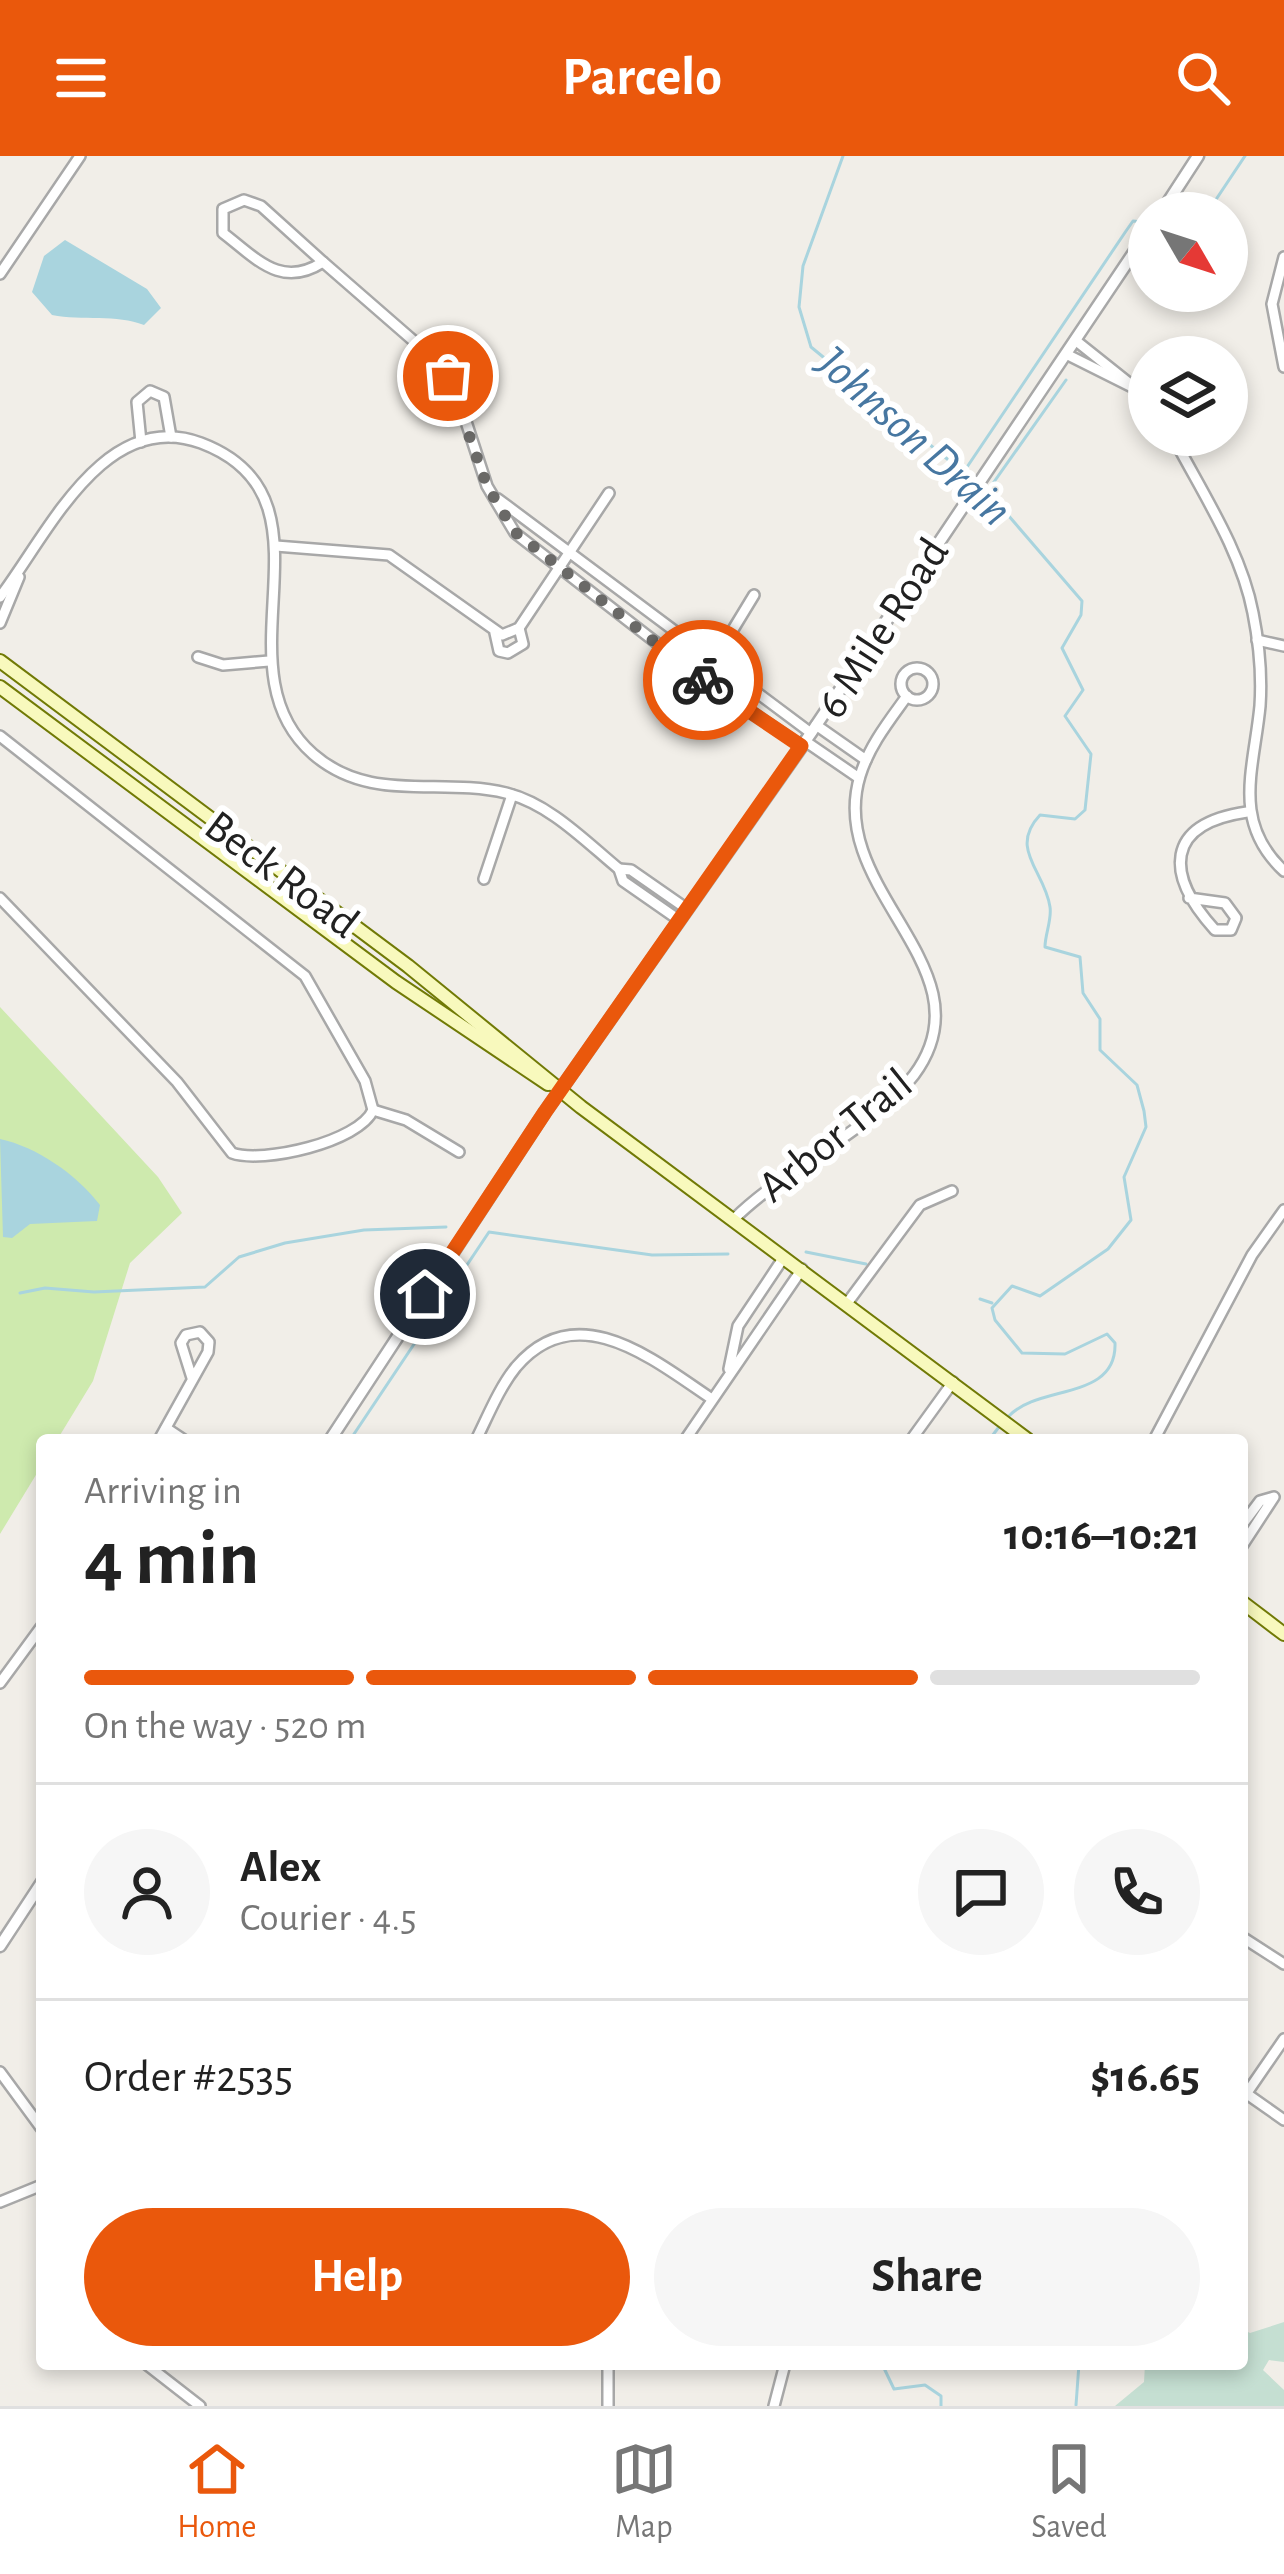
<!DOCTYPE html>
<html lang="en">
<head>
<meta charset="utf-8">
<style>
	body { margin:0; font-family:"Alegreya Sans",sans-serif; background:#f6f6f6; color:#222; height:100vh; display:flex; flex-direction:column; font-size:45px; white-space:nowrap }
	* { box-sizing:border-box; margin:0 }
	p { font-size:39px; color:#767676 }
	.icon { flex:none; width:66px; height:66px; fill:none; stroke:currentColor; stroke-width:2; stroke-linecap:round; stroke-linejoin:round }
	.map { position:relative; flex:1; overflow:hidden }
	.details { position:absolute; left:36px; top:1278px; width:1212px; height:936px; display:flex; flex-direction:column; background:#fff; border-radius:12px; box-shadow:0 6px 18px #0003 }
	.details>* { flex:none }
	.needle { width:78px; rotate:129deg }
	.tools { position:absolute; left:1128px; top:36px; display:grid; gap:24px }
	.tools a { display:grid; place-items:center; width:120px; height:120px; border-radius:50%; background:#fff; box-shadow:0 6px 18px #0003; font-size:60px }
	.pin { position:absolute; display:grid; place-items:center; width:102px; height:102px; color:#fff; margin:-51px; border:6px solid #fff; border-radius:50%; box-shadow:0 3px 12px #0007 }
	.courier { position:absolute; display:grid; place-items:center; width:120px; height:120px; margin:-60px; border:9px solid #ea580c; border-radius:50%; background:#fff; color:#222; box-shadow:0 3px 15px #0007 }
	.summary em { font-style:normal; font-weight:700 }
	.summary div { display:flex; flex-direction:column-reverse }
	.summary { display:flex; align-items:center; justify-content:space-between; height:204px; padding:0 48px }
	h1 { font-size:78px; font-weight:700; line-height:90px }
	.bar { display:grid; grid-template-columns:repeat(4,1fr); gap:18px 12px; align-content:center; height:144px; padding:0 48px }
	.bar i { height:15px; border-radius:9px; background:#e0e0e0 }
	.bar .selected { background:#ea580c }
	.bar p { grid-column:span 4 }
	.line { display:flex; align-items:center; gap:30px; padding:0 48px; border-top:3px solid #e0e0e0 }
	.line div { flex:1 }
	.round { display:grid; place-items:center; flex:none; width:126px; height:126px; border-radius:63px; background:#f6f6f6 }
	.button { display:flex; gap:24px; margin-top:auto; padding:24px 48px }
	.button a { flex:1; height:138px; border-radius:72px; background:#ea580c; color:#fff; font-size:48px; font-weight:700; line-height:138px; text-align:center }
	.button a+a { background:#f6f6f6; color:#222 }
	header { display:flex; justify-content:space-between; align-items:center; height:156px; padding:0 48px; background:#ea580c; color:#fff; font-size:54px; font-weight:700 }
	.tab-bar { display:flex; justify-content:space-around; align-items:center; height:168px; border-top:3px solid #e0e0e0; background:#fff; font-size:33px; color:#767676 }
	.tab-bar a { display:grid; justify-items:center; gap:6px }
	.tab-bar .selected { color:#ea580c }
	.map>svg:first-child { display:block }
</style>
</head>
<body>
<header><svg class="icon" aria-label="menu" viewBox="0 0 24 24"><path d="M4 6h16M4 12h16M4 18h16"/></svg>Parcelo<svg class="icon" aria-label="search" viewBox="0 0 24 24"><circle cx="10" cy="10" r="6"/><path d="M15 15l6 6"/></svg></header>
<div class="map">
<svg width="1284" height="2250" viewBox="0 0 1284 2250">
	<rect width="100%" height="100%" fill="#f1eee8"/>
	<path fill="#ceeaae" d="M0,851L158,1021L182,1057L130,1107L93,1225L57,1284H42V1309L0,1378Z"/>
	<path fill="#c5dfd2" d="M1284,2166V2206L1269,2204L1263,2214L1284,2234V2250H1115L1144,2226L1145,2208H1242V2173L1250,2177Z"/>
	<g fill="#a9d4de">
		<path d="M65,84L147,133L161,152L144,169C117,158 82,165 52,159L32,136L44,100Z"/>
		<path d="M0,983C37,991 76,1018 100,1049L97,1065L30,1068L12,1082L3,1081Z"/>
	</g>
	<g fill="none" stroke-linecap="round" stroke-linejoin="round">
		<g stroke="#a9d4de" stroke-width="3">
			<path d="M843,0L803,110L799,151L811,191L974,325"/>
			<path d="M1207,57L1245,0"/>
			<path d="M963,317L1126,75L1133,65L1143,66"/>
			<path d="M983,330L1082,445L1081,459L1062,492L1083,534L1065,560L1091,598L1085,654L1075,663L1040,659C1008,693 1045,715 1050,751C1052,764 1045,778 1045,791L1080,801L1083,837L1100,863V894L1137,929L1144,955L1146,971L1124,1021L1131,1064L1108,1093L1040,1140L1012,1130L992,1152L995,1164L1022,1197L1065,1198L1107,1178L1115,1187C1117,1245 1039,1228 1009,1260"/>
			<path d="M989,333L1066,224"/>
			<path d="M806,1096L866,1108"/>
			<path d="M20,1137L45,1132L94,1136L205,1131L239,1101L285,1087L364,1074L446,1071"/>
			<path d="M980,1143L992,1147"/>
			<path d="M350,1284L489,1076L652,1099L728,1098"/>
			<path d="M989,1284L1002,1267"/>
			<path d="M882,2208L894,2233L925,2229L941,2240V2250"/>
			<path d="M1076,2249L1079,2208"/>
		</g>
		<g stroke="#a8a8a8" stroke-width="14">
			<g id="minor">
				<path d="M244,44L261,50L323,106C281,133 257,103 223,77V53Z"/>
				<path d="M1284,101L1272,148L1284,211"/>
				<path d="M323,106L439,207L457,238L487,330L515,377L703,523L801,590"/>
				<path d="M0,118L80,0"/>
				<path d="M1075,184L1149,243"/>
				<path d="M1066,198L1132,231"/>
				<path d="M1172,279C1201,335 1241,394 1253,457C1259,487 1262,520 1260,550C1254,613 1231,666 1284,715"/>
				<path d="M141,286L137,246L150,235L164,241L171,281"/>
				<path d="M498,343L811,577"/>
				<path d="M276,390L389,399L502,479L519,472L609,337"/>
				<path d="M0,441C47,380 104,251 201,287C347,342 212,510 313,598C370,648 439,621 506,637C550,648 585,685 619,713L623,725L679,764"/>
				<path d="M0,467L19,421"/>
				<path d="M495,477L499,495L508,497L523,488L519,472"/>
				<path d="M1257,484L1284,490"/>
				<path d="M198,501L223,509L269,505"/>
				<circle cx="917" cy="528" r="16"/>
				<path d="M703,523L754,439"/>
				<path d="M816,569L866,604"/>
				<path d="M0,580L305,820L365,925L373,954"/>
				<path d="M805,585L859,622"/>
				<path d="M619,713L631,714L687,753"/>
				<path d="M484,723L512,639"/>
				<path d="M0,742L177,926L232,997C262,1008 359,986 373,954"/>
				<path d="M1189,742L1225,747L1236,762L1231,774H1215C1165,719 1164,668 1247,656"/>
				<path d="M373,954L406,964L459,996"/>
				<path d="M734,1063C784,1013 874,972 914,919C993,813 825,735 860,620C869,590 889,565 907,540"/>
				<path d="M848,1146L920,1049L952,1035"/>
				<path d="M729,1213L738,1170L784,1101"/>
				<path d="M166,1272L184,1284"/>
				<path d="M159,1284L208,1196L209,1186L200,1176L186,1179L181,1187L192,1222"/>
				<path d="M476,1284C488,1260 499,1232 516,1211C577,1139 655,1205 712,1243"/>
				<path d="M685,1284L802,1113"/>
				<path d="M911,1284L953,1226"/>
				<path d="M1154,1284L1252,1099L1284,1054"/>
				<path d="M1242,1369L1260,1345L1274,1341L1242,1390"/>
				<path d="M0,1527L42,1470"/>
				<path d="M1242,1781L1284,1808"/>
				<path d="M0,1916L42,1973"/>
				<path d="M1247,1938L1284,1964"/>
				<path d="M1242,1944L1284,1883"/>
				<path d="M0,2046L42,2029"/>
				<path d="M146,2208L200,2250"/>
				<path d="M608,2250V2208"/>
				<path d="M774,2250L785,2208"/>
			</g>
		</g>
		<g stroke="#a8a8a8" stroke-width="15">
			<g id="tertiary">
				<path d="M1161,57L1198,0"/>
				<path d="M330,1284L545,956L811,577L1149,74"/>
				<path d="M0,1790L42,1726"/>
			</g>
		</g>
		<g stroke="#717a06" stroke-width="16">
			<g id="secondary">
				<path d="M0,505L408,810L581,951L1028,1284"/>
				<path d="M0,531L396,826L548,928"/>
				<path d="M1242,1446L1284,1478"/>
			</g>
		</g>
		<use href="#minor" stroke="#fff" stroke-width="9"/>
		<use href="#tertiary" stroke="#fff" stroke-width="10"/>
		<use href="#secondary" stroke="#f8f9bd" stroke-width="12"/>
	</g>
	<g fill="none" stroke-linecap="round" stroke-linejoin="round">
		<path stroke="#6a6967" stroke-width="12" stroke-dasharray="0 21.6" d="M448,220L487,330L515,376L703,524"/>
		<path stroke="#ea580c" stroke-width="15" d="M425,1138L545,956L801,590L703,524"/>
	</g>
	<g text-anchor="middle" stroke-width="12" stroke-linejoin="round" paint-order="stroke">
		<g font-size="45" fill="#212121" stroke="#fff">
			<text transform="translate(881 471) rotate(-57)" y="16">6 Mile Road</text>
			<text transform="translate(283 717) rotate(37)" y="16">Beck Road</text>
			<text transform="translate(834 978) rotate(-39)" y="16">Arbor Trail</text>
		</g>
		<g font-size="48" font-style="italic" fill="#4777a1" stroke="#fff">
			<text transform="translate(916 279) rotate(42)" y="17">Johnson Drain</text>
		</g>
	</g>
</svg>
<div class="tools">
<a><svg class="needle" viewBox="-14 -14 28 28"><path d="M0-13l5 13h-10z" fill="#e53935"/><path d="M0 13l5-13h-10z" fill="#767676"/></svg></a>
<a><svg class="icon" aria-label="layers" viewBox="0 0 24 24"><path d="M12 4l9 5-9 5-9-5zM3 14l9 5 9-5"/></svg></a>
</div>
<div class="pin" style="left:448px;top:220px;background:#ea580c"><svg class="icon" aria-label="bag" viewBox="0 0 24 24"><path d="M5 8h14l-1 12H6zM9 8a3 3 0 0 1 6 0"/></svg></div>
<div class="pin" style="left:425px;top:1138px;background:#1f2937"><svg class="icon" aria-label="home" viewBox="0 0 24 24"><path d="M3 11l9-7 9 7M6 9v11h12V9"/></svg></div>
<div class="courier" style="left:703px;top:524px"><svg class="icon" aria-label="bike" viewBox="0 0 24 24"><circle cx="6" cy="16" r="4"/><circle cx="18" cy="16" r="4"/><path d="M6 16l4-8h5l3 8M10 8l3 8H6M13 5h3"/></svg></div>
<section class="details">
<div class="summary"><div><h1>4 min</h1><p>Arriving in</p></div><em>10:16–10:21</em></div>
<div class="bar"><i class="selected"></i><i class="selected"></i><i class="selected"></i><i></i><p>On the way · 520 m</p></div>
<div class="line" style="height:216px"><a class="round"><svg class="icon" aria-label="person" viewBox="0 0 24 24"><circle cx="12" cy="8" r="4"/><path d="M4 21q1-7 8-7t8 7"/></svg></a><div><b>Alex</b><p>Courier · 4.5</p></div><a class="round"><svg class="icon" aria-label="chat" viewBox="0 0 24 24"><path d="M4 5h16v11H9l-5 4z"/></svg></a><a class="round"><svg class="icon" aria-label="phone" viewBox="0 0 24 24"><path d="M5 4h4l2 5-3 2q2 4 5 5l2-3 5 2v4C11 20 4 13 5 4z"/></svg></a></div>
<div class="line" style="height:156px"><div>Order #2535</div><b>$16.65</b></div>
<div class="button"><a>Help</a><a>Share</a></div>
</section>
</div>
<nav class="tab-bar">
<a class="selected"><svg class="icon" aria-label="home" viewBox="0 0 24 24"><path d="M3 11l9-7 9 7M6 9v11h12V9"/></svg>Home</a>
<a><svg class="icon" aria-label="map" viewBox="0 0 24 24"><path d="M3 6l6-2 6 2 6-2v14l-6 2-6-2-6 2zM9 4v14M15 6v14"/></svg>Map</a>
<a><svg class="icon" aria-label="saved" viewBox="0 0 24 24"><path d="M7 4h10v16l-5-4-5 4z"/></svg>Saved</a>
</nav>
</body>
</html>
